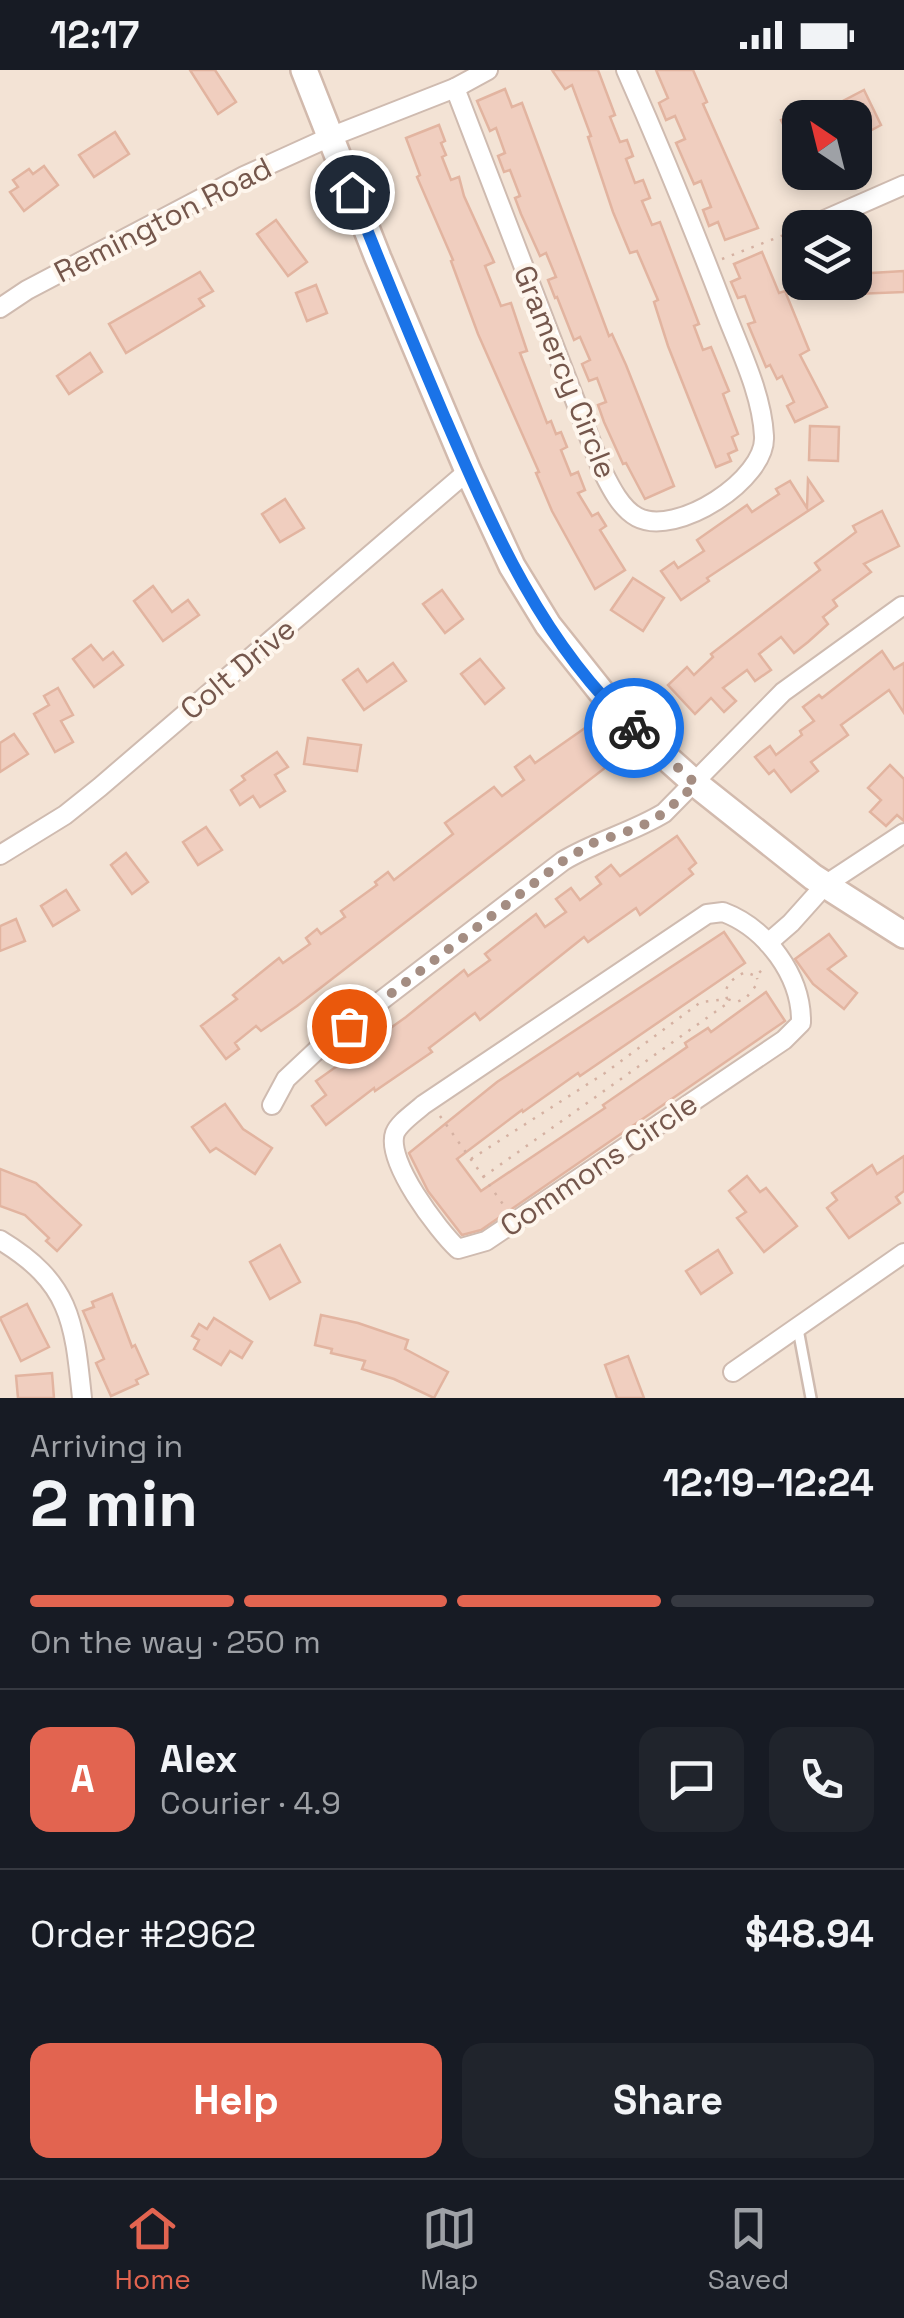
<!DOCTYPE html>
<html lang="en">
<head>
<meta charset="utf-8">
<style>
	body { margin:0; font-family:"Space Grotesk",sans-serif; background:#20242c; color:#f1f3f6; height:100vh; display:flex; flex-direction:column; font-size:38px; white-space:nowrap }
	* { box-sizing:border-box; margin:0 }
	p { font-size:32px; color:#9ea1a6 }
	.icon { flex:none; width:55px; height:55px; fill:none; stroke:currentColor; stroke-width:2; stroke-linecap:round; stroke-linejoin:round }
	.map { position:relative; height:1328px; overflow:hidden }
	.panel { display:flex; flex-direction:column; background:#171b24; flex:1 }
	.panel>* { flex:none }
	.needle { width:65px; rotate:325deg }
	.controls { position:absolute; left:782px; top:30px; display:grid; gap:20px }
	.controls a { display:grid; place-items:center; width:90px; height:90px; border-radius:20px; background:#171b24; box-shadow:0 5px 15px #0003; font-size:50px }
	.pin { position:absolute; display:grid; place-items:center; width:85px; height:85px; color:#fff; margin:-42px; border:5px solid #fff; border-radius:50%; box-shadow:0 2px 10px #0007 }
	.courier { position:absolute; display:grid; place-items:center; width:100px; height:100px; margin:-50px; border:8px solid #1a73e8; border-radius:50%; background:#fff; color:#222; box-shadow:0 2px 12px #0007 }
	.overview em { font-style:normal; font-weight:800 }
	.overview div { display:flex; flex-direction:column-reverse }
	.overview { display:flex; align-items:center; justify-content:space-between; height:170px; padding:0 30px }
	h1 { font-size:65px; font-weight:800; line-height:75px }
	.bar { display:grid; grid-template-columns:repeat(4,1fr); gap:15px 10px; align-content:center; height:120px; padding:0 30px }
	.bar i { height:12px; border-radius:8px; background:#363941 }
	.bar .active { background:#e26450 }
	.bar p { grid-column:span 4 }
	.line { display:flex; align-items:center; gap:25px; padding:0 30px; border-top:2px solid #363941 }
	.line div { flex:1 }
	.round { display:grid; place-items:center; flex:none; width:105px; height:105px; border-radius:20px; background:#20242c }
	.cta { display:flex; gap:20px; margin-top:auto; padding:20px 30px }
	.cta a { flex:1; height:115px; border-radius:20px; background:#e26450; color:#fff; font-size:40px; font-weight:800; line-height:115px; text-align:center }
	.cta a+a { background:#20242c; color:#f1f3f6 }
	.status { display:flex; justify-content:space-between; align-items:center; height:70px; padding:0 50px; background:#171b24; direction:ltr }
	.status svg { height:28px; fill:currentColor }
	.menu { display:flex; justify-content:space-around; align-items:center; height:140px; border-top:2px solid #363941; background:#171b24; font-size:28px; color:#9ea1a6 }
	.menu a { display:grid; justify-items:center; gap:5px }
	.menu .active { color:#e26450 }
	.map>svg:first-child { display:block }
</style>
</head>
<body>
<div class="status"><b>12:17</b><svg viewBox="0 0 49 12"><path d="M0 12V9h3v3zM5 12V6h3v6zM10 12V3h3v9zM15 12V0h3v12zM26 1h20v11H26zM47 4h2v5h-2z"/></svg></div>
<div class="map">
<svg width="904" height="1328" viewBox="0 0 904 1328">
	<rect width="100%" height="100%" fill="#fcf2e7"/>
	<path fill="#f3e3d5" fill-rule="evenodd" d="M0,0H904V1328H0ZM800,48H855V102H800ZM800,158H855V212H800Z"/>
	<g fill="#f0cebf" stroke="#e2b4a0" stroke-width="2.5">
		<path d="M190,0H215L236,32L218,44Z"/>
		<path d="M552,0H598L615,45L610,47L620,72L627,70L633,86L626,89L635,113L643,110L650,128L642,131L652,155L660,152L699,254L694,256L703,280L711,277L729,321L723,324L738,364L732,367L737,380L728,384L731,391L716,397L668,276L654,232L658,230L637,181L630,183L613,142L588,67L591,66L572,15L565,19Z"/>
		<path d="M656,0H693L707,32L703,34L758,158L725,170L718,152L709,156L703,140L711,137L701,111L694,114L676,73L685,69L675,46L666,50L659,33L668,28Z"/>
		<path d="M505,19L512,37L522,33L609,266L612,264L626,295L674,416L645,429L626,393L623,394L604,352L598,335L606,332L597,308L589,311L582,294L590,290L580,267L574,270L557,227L555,228L548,210L556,207L546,183L540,186L521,144L515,128L520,126L510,100L504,102L498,86L505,83L496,58L490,61L477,31Z"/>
		<path d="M864,20L881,55L855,69V48H847L839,33Z"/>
		<path d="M800,41V89L781,50Z"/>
		<path d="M439,55L445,71L441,73L446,85L442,87L451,110L459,107L464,126L494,192L485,196L501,236L511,233L527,281L520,283L547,353L551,351L556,364L561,362L567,377L561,380L571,405L578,402L585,420L578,423L592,446L598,443L606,456L600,460L625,500L595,519L552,441L536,403L539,402L478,264L451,191L453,190L417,107L420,105L406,68Z"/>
		<path d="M115,62L129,84L94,107L79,85Z"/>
		<path d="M44,96L58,115L24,141L10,122L18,117L13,110L29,99L33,104Z"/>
		<path d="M276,150L307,192L288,206L257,164Z"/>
		<path d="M762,182L779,223L785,221L809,280L800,285L827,337L795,352L787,336L794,332L782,306L777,309L770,295L766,297L748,254L755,252L745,226L738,228L731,212L740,208L734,194Z"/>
		<path d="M904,201V222L855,224V204Z"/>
		<path d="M200,202L213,221L199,229L204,236L126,283L109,254Z"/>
		<path d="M316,215L327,243L307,251L296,223Z"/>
		<path d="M90,283L102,302L69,324L57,306Z"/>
		<path d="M810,356L839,357L838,391L809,390Z"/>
		<path d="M808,409L823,431L707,508L709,511L681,530L661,501L674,492L678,498L704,481L697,470L747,435L752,442L779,424L776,419L790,411L807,438Z"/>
		<path d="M285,429L304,458L280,472L262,444Z"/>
		<path d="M882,441L899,476L864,494L871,502L833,530L837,536L823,547L828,554L808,572L794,583L781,567L759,584L771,600L755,611L747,600L723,618L736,631L724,642L711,628L695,644L668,615L687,597L694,605L713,587L711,584L820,500L815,493L856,462L853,456Z"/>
		<path d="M633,508L664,528L643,561L611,540Z"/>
		<path d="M153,516L172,542L188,530L199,545L163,571L134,531Z"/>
		<path d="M442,520L463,549L445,563L423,534Z"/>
		<path d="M91,575L103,590L113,582L123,595L94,617L73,589Z"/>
		<path d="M882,581L894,599L904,593V643L889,620L841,655L848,665L811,692L818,701L791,722L774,700L769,704L755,687L770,676L776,685L802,665L800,661L814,651L803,637L819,625L822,628Z"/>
		<path d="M480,589L504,618L485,634L461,604Z"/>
		<path d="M393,593L406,611L364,640L343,610L358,599L367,612Z"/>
		<path d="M58,618L73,645L61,651L73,672L55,682L34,644L49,635L44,626Z"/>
		<path d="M585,658L610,694L297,936L261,961L256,956L235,973L239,979L226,989L201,956L237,929L233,925L279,888L283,893L310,874L306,868L317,859L321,864L345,847L341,841L377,815L375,812L388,802L394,810L453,764L445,753L494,717L502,726L524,710L515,697L530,686L535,693Z"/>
		<path d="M14,664L28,684L0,702V673Z"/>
		<path d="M308,668L361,675L357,701L304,694Z"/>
		<path d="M277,682L288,697L275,705L285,721L260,737L253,726L240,735L231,720L245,710L242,706Z"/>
		<path d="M890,695L904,709V751L897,745L886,756L870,742L881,730L868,718Z"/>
		<path d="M206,757L222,780L198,795L183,772Z"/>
		<path d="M677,766L696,793L689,799L693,804L640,845L636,838L588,872L584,867L480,950L475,943L429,978L432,982L375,1021L374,1018L326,1055L312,1036L326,1025L316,1011L406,947L464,900L468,906L490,890L485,884L536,844L545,857L566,842L556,829L571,818L580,830L601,814L596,807L611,795L620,806Z"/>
		<path d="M126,783L148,812L132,824L111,795Z"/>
		<path d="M66,820L79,840L53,856L41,836Z"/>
		<path d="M16,849L25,871L0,881V856Z"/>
		<path d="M724,862L745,893L580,1006L578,1003L523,1042L522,1040L457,1089L481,1121L605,1038L603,1035L687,977L685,973L708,958L711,962L766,922L785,951L481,1160L462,1165L428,1121L409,1083L497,1012Z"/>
		<path d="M829,864L846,886L828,899L857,923L844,939L813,914L795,889Z"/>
		<path d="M225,1034L243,1059L272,1078L255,1104L216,1078L210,1082L192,1057Z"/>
		<path d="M904,1086V1121L896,1127L900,1133L849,1168L827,1138L837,1130L832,1123L872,1095L877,1104Z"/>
		<path d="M0,1099L36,1113L81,1155L57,1181L46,1171L49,1168L25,1145L0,1136Z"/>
		<path d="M747,1106L760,1122L766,1118L797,1156L764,1182L737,1148L746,1142L729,1121Z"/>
		<path d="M280,1175L300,1212L270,1229L250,1192Z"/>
		<path d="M718,1180L732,1203L701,1224L686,1201Z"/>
		<path d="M112,1224L132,1277L135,1275L148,1304L136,1310L138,1314L111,1326L96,1293L104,1289L83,1241L94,1237L92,1232Z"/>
		<path d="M27,1234L49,1277L21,1291L0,1248Z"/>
		<path d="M321,1245L358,1253L408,1270L405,1279L448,1302L434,1328L394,1309L362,1299L365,1291L331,1283L332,1279L315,1275Z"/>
		<path d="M214,1248L252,1272L242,1288L230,1281L221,1295L194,1279L199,1270L192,1266L199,1254L207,1259Z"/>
		<path d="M628,1286L644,1328H617L605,1295Z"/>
		<path d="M52,1303L54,1328H18L16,1306Z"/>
	</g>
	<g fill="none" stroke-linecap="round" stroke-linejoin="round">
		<g stroke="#cfbbb0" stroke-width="14">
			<path id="lane" d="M798,1259L811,1328"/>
		</g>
		<g stroke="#cfbbb0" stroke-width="22">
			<g id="street">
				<path d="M488,0L455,18L601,398C609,414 620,438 637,447C676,468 767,409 764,366C762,324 740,280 725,241C694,160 661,79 626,0"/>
				<path d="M806,158L904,115"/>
				<path d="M0,238L27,220L244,106L330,67L455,18"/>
				<path d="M0,785L65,745L100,717L468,401"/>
				<path d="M723,842C766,858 802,906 801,953L784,970L486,1171L458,1179C438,1160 385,1091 395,1063C399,1053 414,1043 423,1035L707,844Z"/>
				<path d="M768,873L791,853L825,815L904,763"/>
				<path d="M272,1035L286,1009L318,979L563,791C596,771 631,763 664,743L783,622L902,536"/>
				<path d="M0,1170C71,1213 74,1251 82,1328"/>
				<path d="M733,1302L904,1183"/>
			</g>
		</g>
		<g stroke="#d2baad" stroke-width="30">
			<path id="secondary" d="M304,0L378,188L468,401L512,496L548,555L622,648L696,714L813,807L904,865"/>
		</g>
		<g stroke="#d5b1a2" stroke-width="2.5" stroke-dasharray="2.5 8" stroke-linecap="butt">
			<path d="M722,189L789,163"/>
			<path d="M440,1046L505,1137"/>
			<path d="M471,1089L605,1003L701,932L727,929C723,914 733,909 745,902L756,906L763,899"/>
			<path d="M483,1107L725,935L727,929L737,932L746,928L758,913L757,908"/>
		</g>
		<use href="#lane" stroke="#fff" stroke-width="9"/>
		<use href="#street" stroke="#fff" stroke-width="18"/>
		<use href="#secondary" stroke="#fff" stroke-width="25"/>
	</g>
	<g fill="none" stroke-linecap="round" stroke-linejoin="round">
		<path stroke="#a48d82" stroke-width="10" stroke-dasharray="0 18" d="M349,956L563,791L593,773L640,757L664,743L696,714L634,658"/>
		<path stroke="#1a73e8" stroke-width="12" d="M352,122C382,198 413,273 445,348C493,459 543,575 634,658"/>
	</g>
	<g text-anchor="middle" stroke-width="8" stroke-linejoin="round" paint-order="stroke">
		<g font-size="30" fill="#75574c" stroke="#fef6ed">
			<text transform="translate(163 150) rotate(-27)" y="10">Remington Road</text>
			<text transform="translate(565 302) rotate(68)" y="10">Gramercy Circle</text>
			<text transform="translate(238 599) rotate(-40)" y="10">Colt Drive</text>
			<text transform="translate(599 1095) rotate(-34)" y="10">Commons Circle</text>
		</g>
	</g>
</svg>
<div class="controls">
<a><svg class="needle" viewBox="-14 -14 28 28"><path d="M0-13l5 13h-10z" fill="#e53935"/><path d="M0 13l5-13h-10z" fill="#9ea1a6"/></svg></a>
<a><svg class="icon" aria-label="layers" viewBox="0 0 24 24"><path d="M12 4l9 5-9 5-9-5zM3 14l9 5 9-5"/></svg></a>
</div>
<div class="pin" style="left:349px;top:956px;background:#ea580c"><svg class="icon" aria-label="bag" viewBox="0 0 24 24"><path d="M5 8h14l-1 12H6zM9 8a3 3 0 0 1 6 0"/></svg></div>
<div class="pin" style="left:352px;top:122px;background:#1f2937"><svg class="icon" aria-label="home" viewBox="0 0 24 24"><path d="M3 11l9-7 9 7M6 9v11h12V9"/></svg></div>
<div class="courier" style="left:634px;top:658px"><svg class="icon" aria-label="bike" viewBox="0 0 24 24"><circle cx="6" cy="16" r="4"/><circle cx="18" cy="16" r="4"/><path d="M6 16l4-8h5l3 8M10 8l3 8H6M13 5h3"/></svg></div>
</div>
<section class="panel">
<div class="overview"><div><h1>2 min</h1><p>Arriving in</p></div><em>12:19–12:24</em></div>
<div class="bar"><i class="active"></i><i class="active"></i><i class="active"></i><i></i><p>On the way · 250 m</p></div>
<div class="line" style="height:180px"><b class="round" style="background:#e26450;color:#fff">A</b><div><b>Alex</b><p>Courier · 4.9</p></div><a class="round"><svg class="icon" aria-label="chat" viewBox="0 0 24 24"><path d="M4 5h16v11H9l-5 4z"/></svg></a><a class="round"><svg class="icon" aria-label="phone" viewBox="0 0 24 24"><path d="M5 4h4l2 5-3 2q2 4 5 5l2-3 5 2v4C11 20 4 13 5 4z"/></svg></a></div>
<div class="line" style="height:130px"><div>Order #2962</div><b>$48.94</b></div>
<div class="cta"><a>Help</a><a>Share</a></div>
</section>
<nav class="menu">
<a class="active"><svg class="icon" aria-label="home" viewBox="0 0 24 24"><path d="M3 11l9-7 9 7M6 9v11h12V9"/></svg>Home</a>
<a><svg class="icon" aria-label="map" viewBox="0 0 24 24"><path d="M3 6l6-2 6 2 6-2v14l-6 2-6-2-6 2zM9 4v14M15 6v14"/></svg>Map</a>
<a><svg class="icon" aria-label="saved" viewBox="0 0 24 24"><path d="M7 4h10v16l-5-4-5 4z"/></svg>Saved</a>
</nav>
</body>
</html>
